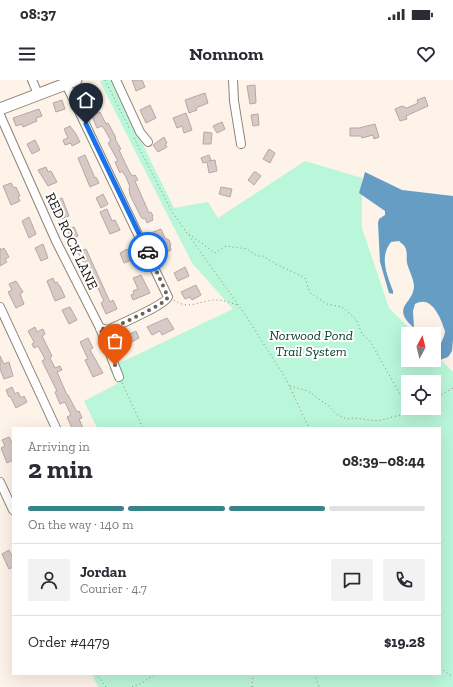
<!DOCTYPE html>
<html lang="en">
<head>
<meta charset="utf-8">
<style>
	body { margin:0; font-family:"Zilla Slab",serif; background:#f2f2f3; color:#2b2b33; height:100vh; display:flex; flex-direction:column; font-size:15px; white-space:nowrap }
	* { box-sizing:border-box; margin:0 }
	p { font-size:13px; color:#7c7c81 }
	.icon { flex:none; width:22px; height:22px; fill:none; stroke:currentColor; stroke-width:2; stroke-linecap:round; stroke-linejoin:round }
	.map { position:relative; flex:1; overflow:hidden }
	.drawer { position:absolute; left:12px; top:347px; width:429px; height:248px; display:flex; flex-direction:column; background:#fff; border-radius:0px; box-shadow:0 4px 16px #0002 }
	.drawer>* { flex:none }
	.needle { width:26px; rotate:7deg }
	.tools { position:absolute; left:401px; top:247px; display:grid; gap:8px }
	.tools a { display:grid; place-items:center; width:40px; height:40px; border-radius:0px; background:#fff; box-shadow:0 4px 16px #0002; font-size:20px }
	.pin { position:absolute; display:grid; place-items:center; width:34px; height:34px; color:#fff; margin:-41px -17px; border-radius:50% 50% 50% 0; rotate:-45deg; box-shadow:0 0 4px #0007 }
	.pin .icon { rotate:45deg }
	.courier { position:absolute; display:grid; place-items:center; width:40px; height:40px; margin:-20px; border:3px solid #1a73e8; border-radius:50%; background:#fff; color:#222; box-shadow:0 1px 5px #0007 }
	.head em { font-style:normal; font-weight:700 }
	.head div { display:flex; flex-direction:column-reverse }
	.head { display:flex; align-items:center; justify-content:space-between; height:68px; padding:0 16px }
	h1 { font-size:26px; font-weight:700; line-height:30px }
	.bar { display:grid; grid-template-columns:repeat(4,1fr); gap:6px 4px; align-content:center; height:48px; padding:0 16px }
	.bar i { height:5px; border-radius:3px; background:#e1e1e2 }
	.bar .active { background:#3a8388 }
	.bar p { grid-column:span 4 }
	.line { display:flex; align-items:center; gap:10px; padding:0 16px; border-top:1px solid #e1e1e2 }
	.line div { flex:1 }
	.round { display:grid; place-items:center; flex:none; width:42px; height:42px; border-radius:0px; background:#f2f2f3 }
	.status { display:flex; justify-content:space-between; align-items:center; height:28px; padding:0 20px; background:#fff; direction:ltr }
	.status svg { height:11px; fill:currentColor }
	header { display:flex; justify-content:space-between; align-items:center; height:52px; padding:0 16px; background:#fff; font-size:18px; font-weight:700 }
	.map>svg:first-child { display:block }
</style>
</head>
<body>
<div class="status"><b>08:37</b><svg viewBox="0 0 49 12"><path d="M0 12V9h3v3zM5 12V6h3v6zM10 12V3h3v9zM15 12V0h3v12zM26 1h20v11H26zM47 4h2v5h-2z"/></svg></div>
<header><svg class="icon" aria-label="menu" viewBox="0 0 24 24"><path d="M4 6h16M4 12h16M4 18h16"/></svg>Nomnom<svg class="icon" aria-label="heart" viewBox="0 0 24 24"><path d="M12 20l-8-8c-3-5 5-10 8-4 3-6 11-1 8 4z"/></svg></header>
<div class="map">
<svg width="453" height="607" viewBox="0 0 453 607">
	<rect width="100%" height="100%" fill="#fdf3e8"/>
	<path fill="#baf6da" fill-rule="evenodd" d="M102,0H111L174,128L208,122L218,138L305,81L362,98V148L389,228L415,254H408V280H434V273L453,292V607H98L92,594H440V348H97L84,321L117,304L109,288L233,229L192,183L100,2ZM408,302H434V328H408Z"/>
	<path fill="#669dc5" d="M365,92L402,110L453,116V259L452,271L448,277L440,280C432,271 445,261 445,251C441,239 432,214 415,224L413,231L414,248C390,227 413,224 414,207C414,199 409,191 407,183C406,177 408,173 405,167C404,165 401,163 399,161L391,162C379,177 387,195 393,211V214L389,213L380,182L378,143L379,139L385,135V131L359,113Z"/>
	<g fill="#d9c9c6" stroke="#b6a7a5">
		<path d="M132,0H142L145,7L136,11Z"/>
		<path d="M255,5L256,23L250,24L247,6Z"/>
		<path d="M91,9L95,18L86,23L83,13Z"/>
		<path d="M205,13L208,23L196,28L197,30L189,33L185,20Z"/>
		<path d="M425,17L428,26L406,36L407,39L400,41L395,29L402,26L407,28L418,23L417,20Z"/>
		<path d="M62,20L65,29L56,32L53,23Z"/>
		<path d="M150,25L156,38L146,43L140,30Z"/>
		<path d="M39,29L42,36L36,38L37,41L23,47L22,44L16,46L13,38Z"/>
		<path d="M100,32L106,44L108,43L116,58L115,59L121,69L119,70L128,89L132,96L135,95L138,100L135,101L149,133L151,132L153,136L152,137L153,140L147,143L145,138L143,139L141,137L130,115L129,108L130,107L126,97L122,91L120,93L115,82L118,81L108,63L111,61L105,50L102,46L97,48L92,36Z"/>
		<path d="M186,33L192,50L184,53L182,46L177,48L173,38Z"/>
		<path d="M258,34L259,45L253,46L251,35Z"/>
		<path d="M222,42L225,49L217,53L213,46Z"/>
		<path d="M375,44L379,57L374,59L373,55L362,58L361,56H350V48H359Z"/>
		<path d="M70,46L76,54L80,62L72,66L71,63L65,65L63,60L68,58L64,49Z"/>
		<path d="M204,52L212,53L211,64H203Z"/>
		<path d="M164,57L167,63L165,64L167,67L158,72L153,65Z"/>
		<path d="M35,60L40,70L32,74L27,64Z"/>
		<path d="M269,69L275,73L270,83L263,79Z"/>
		<path d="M85,75L95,98L96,97L99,103L90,107L78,78Z"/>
		<path d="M209,75L211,80L209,81L215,80L217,91L209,93L207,82L203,83L201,78Z"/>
		<path d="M46,87L48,92L51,91L57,102L48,106L38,90Z"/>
		<path d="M254,92H256L261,96L254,105L248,100Z"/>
		<path d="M11,103L14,108L16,107L20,116L18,117L20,121L11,125L3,106Z"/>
		<path d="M221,107L232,109L230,117L219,114Z"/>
		<path d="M103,114L108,124L101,128L96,118Z"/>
		<path d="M62,118L69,136L62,139L55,121Z"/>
		<path d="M107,129L112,141L115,140L120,150L110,154L100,132Z"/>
		<path d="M29,137L36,154L29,158L22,141Z"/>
		<path d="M74,147L78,156L72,159L67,150Z"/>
		<path d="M161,149L165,158L169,160L171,165L170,166L171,170L166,172L160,160L157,162L153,152Z"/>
		<path d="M43,164L48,178L41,181L35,168Z"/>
		<path d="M0,168L1,170L4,168L9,177L5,179L7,182L0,186Z"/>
		<path d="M86,169L110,222L113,220L117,229L106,234L101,223L104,221L97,206L94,208L90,198L92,196L85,181L83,182L78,172Z"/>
		<path d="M127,169L134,179L124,183L120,173Z"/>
		<path d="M185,187L189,196L178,201L174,193Z"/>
		<path d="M141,195L150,213L133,220L131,215L134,214L133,211L138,209L133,198Z"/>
		<path d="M53,198L55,203L57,202L59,206H60L65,217L55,221L47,201Z"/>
		<path d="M16,201L23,212L20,214L24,224L16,228L8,212L12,210L9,204Z"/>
		<path d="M196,205L201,215L192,220L190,217L185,219L181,212Z"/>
		<path d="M70,227L77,240L69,244L62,230Z"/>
		<path d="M167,238L174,249L162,255L160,251L152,255L147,247Z"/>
		<path d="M35,247L37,252L43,249L45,254L42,256L52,276L50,278L55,288L60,286L62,290L57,292L67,315H68L77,332L79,331L82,338L79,339L83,348H72L67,337L71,335L65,322L60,324L55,312L57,311L42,281L45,279L38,266L34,268L32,264L34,262L28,251Z"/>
		<path d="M136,251L139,258L122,267L119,262L121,261L120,259Z"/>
		<path d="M88,258L93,268L90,270L103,293L93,297L85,280L88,279L80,262Z"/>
		<path d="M0,276L4,284L9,282L13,296L4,299L0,289Z"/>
		<path d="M12,307L15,314L18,312L21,318L24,316L27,322L16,328L10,316L9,317L6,310Z"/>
		<path d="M9,357L12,363L13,362V380L7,383L1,368L5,366L2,360Z"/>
		<path d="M9,470L13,478V487L9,489L2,474Z"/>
	</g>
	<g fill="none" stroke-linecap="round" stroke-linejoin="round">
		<g stroke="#8c8379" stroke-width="10">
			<g id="minor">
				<path d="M32,0L38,14"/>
				<path d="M116,0L140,52L148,62"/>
				<path d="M233,0L234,21L241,64"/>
				<path d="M66,4L168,217C165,225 118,245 108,250L100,248"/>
				<path d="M0,35L56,161L100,248L119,297"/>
				<path d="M0,227L56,348"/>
				<path d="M0,402L13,430"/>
			</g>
		</g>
		<g stroke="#8c8379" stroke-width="13">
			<path id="major" d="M0,29L76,0"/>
		</g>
		<g stroke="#8d877f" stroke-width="1" stroke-dasharray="1 3" stroke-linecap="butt">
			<path d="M105,0L129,48"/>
			<path d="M134,58L172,132L244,233L286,299L309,348"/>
			<path d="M189,154L215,173L226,166L247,169L257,176H263L276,184L305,198L310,213L327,224L342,227L356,239L362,254L370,261L401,316L408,324"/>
			<path d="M174,220C189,231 200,220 216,220C223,220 231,223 238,225"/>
			<path d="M122,303L143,348"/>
			<path d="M290,306L308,311L330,327L336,334L347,339L353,338L378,341L426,328"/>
			<path d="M434,324L442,314L453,308"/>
			<path d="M412,328L415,332"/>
			<path d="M440,588L453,597"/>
			<path d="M95,594L101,600L106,607"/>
			<path d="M314,594L319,607"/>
			<path d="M132,607L142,603L155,594"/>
			<path d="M252,607L253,594"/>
		</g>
		<use href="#minor" stroke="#fff" stroke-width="8"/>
		<use href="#major" stroke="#fff" stroke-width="11"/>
	</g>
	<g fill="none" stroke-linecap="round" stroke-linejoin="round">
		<path stroke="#68625c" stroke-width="4" stroke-dasharray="0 7.2" d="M115,285L100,248L108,250C118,245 165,225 168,217L148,172"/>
		<path stroke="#1a73e8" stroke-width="5" d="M86,44L148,172"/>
	</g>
	<g text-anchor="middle" stroke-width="4" stroke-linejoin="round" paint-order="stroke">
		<g font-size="14" fill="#171410" stroke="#fff">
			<text transform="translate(72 161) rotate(65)" y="5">RED ROCK LANE</text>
		</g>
		<g font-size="14" font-style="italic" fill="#003c28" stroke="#fff">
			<text x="311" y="260">Norwood Pond<tspan x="311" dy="16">Trail System</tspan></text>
		</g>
	</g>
</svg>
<div class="tools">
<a><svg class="needle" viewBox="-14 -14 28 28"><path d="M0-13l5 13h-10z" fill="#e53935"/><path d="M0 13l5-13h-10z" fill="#7c7c81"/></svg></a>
<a><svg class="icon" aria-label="locate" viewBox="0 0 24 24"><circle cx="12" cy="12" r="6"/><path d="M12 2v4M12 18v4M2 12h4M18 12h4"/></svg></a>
</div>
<div class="pin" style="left:115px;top:285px;background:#ea580c"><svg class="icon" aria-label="bag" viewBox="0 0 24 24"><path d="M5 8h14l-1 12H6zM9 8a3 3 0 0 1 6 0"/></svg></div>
<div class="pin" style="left:86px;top:44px;background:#1f2937"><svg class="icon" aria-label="home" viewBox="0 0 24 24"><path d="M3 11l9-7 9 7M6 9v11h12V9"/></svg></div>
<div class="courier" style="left:148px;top:172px"><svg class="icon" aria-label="car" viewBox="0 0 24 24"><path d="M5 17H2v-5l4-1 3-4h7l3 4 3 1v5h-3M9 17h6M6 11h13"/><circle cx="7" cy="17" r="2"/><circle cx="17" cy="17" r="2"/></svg></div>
<section class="drawer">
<div class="head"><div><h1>2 min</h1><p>Arriving in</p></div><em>08:39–08:44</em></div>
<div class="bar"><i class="active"></i><i class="active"></i><i class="active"></i><i></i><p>On the way · 140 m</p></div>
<div class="line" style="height:72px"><a class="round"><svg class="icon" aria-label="person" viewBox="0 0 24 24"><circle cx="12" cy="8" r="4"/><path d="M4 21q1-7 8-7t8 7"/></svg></a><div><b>Jordan</b><p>Courier · 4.7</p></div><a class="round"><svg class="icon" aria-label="chat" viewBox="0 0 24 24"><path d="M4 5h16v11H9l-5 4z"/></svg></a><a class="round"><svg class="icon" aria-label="phone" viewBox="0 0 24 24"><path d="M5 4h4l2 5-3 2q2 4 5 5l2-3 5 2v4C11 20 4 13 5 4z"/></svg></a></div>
<div class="line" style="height:52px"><div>Order #4479</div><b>$19.28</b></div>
</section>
</div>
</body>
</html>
